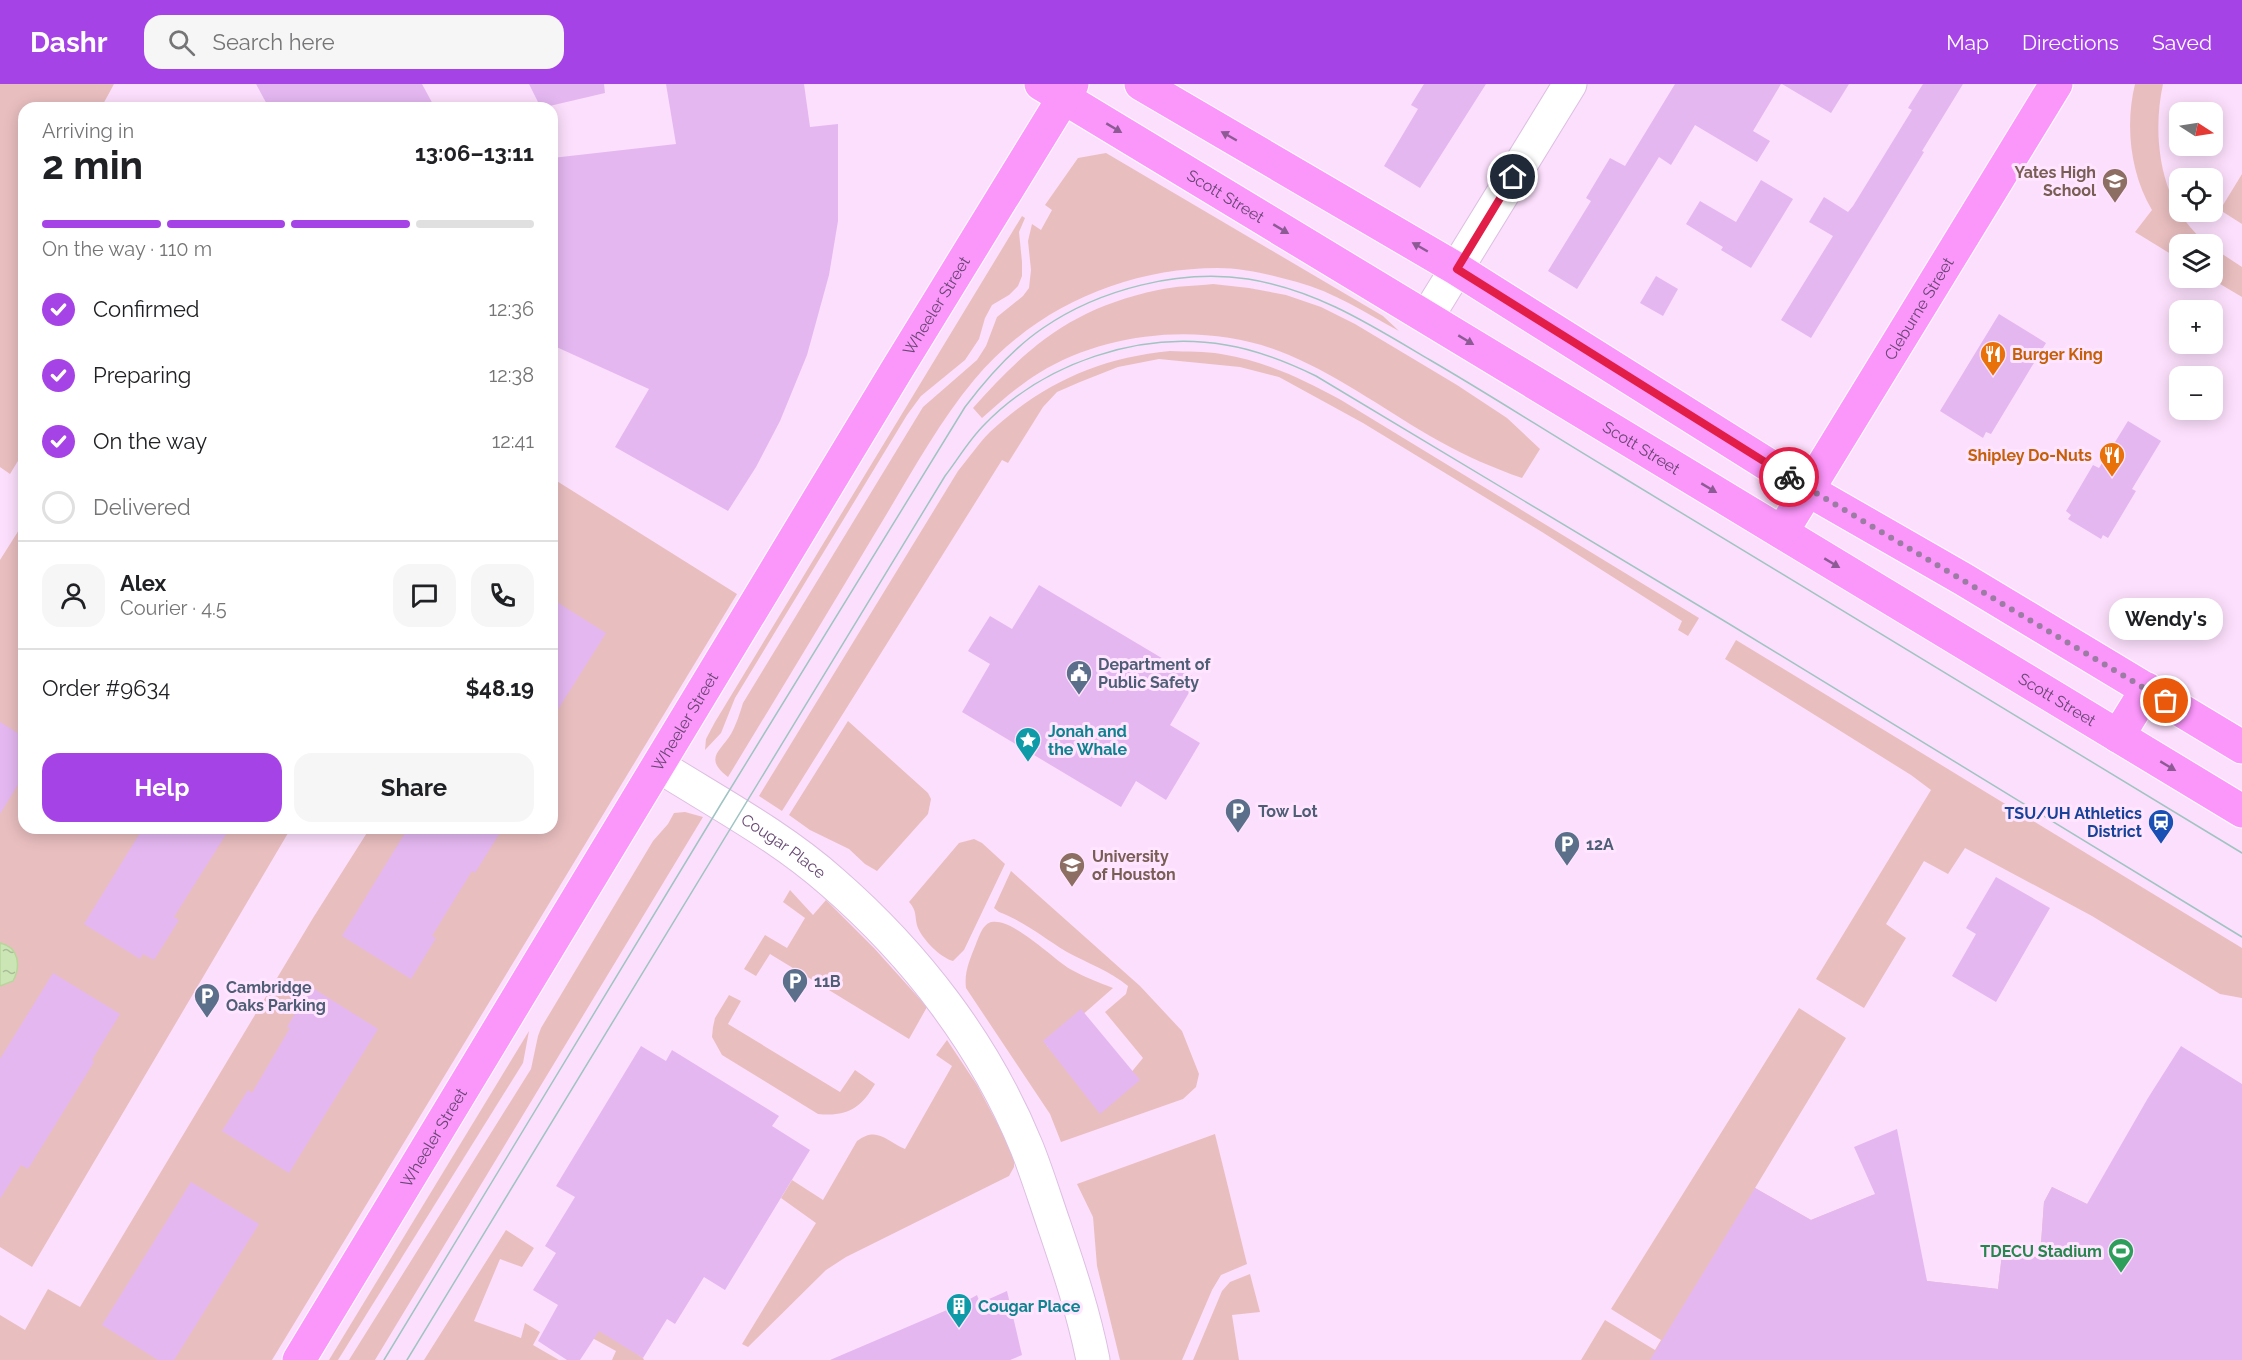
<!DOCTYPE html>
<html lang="en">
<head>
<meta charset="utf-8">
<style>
	body { margin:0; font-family:Raleway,sans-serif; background:#f6f6f6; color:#202124; height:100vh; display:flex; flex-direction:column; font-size:22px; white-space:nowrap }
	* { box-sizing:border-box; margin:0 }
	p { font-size:20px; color:#757577 }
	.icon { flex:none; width:33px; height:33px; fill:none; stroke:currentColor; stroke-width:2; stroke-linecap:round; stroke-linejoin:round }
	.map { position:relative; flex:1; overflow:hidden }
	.details { position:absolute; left:18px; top:18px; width:540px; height:732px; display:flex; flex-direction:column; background:#fff; border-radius:18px; box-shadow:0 3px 15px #0003 }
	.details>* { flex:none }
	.needle { width:39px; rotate:102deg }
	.controls { position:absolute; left:2169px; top:18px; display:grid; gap:12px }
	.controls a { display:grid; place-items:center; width:54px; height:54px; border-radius:12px; background:#fff; box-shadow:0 3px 15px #0003; font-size:30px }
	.pin { position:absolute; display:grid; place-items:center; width:51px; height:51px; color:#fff; margin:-26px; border:3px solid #fff; border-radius:50%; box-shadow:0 2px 6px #0007 }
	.courier { position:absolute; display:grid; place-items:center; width:60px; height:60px; margin:-30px; border:4px solid #e11d48; border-radius:50%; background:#fff; color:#222; box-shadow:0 2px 8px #0007 }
	.bubble { position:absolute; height:42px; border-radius:18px; background:#fff; box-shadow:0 3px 15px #0003; font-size:20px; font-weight:700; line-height:42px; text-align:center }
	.head em { font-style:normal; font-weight:700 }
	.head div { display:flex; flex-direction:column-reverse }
	.head { display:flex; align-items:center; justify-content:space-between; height:102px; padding:0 24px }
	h1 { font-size:39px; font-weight:700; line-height:45px }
	.bar { display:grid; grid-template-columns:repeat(4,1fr); gap:9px 6px; align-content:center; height:72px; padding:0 24px }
	.bar i { height:8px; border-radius:4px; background:#e0e0e0 }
	.bar .active { background:#a643e7 }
	.bar p { grid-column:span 4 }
	.line { display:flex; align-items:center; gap:15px; padding:0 24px; border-top:2px solid #e0e0e0 }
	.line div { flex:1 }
	.round { display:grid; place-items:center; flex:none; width:63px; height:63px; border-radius:18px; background:#f6f6f6 }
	ol { padding:0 24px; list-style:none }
	li { display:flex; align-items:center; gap:18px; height:66px }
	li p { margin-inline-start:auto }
	li .icon { padding:6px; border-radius:50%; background:#a643e7; color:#fff; stroke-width:4 }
	li:last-child { color:#757577 }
	li i { width:33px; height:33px; border:3px solid #e0e0e0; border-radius:50% }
	.action { display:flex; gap:12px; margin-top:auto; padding:12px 24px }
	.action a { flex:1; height:69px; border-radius:18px; background:#a643e7; color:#fff; font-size:24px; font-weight:700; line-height:69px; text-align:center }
	.action a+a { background:#f6f6f6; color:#202124 }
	header { display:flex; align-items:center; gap:36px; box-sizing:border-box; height:84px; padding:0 30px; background:#a643e7; color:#fff }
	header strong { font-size:28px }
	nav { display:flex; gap:33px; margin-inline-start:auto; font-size:21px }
	.search { width:420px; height:54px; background:#f6f6f6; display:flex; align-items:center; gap:15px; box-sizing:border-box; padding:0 21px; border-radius:18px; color:#757577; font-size:22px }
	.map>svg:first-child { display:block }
</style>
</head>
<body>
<header>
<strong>Dashr</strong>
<div class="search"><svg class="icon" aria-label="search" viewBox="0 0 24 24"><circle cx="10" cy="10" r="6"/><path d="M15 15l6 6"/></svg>Search here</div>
<nav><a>Map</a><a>Directions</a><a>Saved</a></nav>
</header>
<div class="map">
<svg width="2242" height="1276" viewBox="0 0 2242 1276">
	<defs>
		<pattern id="water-ripples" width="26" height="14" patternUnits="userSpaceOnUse" patternTransform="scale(1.5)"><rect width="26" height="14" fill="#cbe5b4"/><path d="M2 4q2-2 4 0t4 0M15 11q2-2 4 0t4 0" fill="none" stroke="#a9bb97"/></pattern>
	</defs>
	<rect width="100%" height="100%" fill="#fcdffc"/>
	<g fill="#e9bebf">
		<path d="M0,0H114L101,24H24V367L10,390L0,383Z"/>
		<path d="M2135,0H2163C2151,55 2161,125 2208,160H2180L2179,175L2135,148L2152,126C2130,89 2125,41 2135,0Z"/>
		<path d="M1106,69L1383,232L1399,247C1366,229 1334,208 1297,198C1272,191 1244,184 1218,184C1125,184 1034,224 974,296C935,343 906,399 874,451C826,532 777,612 728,693C703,674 721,667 731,650C736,641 740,629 743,619L923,323L977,276L986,262L997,233L1023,212L1029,204L1031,186L1028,157L1032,140L1041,146L1052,126L1045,121L1078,74Z"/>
		<path d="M2242,90V140L2220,126Z"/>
		<path d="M1022,132L1025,134L1019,148L1022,178V192L1018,202L1009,211L992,221L985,234L979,255L965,276L921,312L907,331L735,614L721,649L705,666L706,655L715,638Z"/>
		<path d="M2213,164L2242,183V213L2210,194H2212Z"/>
		<path d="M1213,200L1249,204L1286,211L1321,223L1355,240L1457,301L1507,334L1540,365L1522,394C1493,384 1466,372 1439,357C1389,329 1343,294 1289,271C1212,238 1111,245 1039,289C1018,302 1000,318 982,334L973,324C1029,261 1073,224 1158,206C1175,202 1195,202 1213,200Z"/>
		<path d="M1170,267C1187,268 1205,267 1221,270C1265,277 1303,295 1341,316L1699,534L1688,552L1678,546L1682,537L1542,448L1363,339L1279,293L1240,283L1159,275L1118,283L1080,298L1057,308L1043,323L1008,379L1002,376L782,727L759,712L958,387C969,374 978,360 990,348C1043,299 1099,274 1170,267Z"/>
		<path d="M552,394L737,510L272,1276H0V1231L25,1246L48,1205L80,1223L313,834L370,744H552Z"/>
		<path d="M24,438V744H291L32,1183L0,1163V476Z"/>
		<path d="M1736,556L2242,864V914L2220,910L2092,832L1965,764L1948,790L1924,777L1886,840L1906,854L1864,924L1816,895L1931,706L1911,691L1725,575Z"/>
		<path d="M848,637L928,709L931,715L928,730L877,787L865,780L849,765L810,746L789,731Z"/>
		<path d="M685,728L703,733L375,1276H349L531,985L538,952L541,944L653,757L668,740L674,729Z"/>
		<path d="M974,755L982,759L1005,780L964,866L953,877C941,874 923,856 918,844C914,833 918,828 909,818L959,759Z"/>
		<path d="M1011,787L1140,902L1182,947L1199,990L1196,1003L1183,1015L1061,1058L1050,1030L966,904C964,888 970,875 976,860C979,853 983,839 992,838C1014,835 1052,874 1070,885C1084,893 1098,898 1113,904L1047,962L1102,1024L1143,974L1105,928L1126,910L1128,902C1110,887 1087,879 1067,868C1042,853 1027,839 999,828L994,824Z"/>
		<path d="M790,806L813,831L826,816L874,864L927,923L909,955L770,870L756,892L744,885L765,851L787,864L805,834L783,818Z"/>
		<path d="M729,911L741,917L728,940L840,1008L855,986L875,1000C861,1024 847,1033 818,1030L722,971L712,953L713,943L715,934Z"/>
		<path d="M1799,924L1846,954L1755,1104L1811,1136L1873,1111L1927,1197L1998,1205L2002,1170L2040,1173L2044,1118L2052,1103L2087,1120L2242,1276H1581L1605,1236L1655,1266L1661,1256L1611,1225Z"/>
		<path d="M529,947L523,979L338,1276H329Z"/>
		<path d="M947,956L977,1001L1005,1054L1014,1075V1083L1009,1092L846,1173L826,1186L748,1263L742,1260L816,1139L781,1114L792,1096L823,1116L857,1057C877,1042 885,1056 905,1065L952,982L936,971Z"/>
		<path d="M1215,1050L1247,1180L1221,1191L1212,1206L1182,1276H1120L1097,1182L1093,1133L1077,1100Z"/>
		<path d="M506,1146L534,1164L522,1183L500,1175L474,1237L521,1254L525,1239L540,1248L533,1261L559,1276H424Z"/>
		<path d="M1250,1190L1260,1228L1232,1231L1239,1276H1193L1222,1207L1230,1198Z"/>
		<path d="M584,1231L643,1274L644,1276H612L616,1267L576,1245Z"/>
	</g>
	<path fill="url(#water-ripples)" stroke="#b6d79a" stroke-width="1.5" d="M0,859C19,863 21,882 13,897L0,902Z"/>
	<g fill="#e4b7f1">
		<path d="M256,0H422L435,24H269Z"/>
		<path d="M529,0H604L605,9L541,24Z"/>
		<path d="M666,0H804L810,43L838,40V137L829,191L807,271L780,337L756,383L728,427L615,363L649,305L552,261V74L676,60Z"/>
		<path d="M1424,0H1486L1420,104L1384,82L1418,25L1411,21Z"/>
		<path d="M1675,0H1781L1753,47L1770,57L1757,78L1695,41L1671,81L1659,73L1577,205L1548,187L1591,117L1586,114L1610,74L1625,82Z"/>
		<path d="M1782,0H1849L1831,29Z"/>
		<path d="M1923,0H1963L1922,67L1924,68L1811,254L1781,236L1833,152L1809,138L1824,113L1848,128L1853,122L1912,26L1908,24Z"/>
		<path d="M1761,96L1793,115L1751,184L1721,166L1723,163L1686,140L1700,117L1736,138Z"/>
		<path d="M1656,192L1678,205L1663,232L1640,219Z"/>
		<path d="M1999,230L2046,259L1991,350L1986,348L1983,354L1940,327Z"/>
		<path d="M2128,337L2161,357L2132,405L2136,407L2108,454L2103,451L2101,455L2068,435L2071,431L2066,427L2093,381L2099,384Z"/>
		<path d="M1039,501L1197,595L1170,641L1200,659L1166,716L1136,697L1121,723L962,628L990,580L968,567L990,532L1012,545Z"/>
		<path d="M552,515L606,549L552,635Z"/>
		<path d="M0,638L24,653V691L0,730Z"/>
		<path d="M143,744H230L174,833L179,836L154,876L143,870L140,875L84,840Z"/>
		<path d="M408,744H503L475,789L472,787L432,852L436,854L411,895L342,852Z"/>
		<path d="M1996,793L2050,824L1996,918L1952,892L1976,850L1966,844Z"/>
		<path d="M53,889L120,930L92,976L94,978L28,1085L21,1081L0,1115V975Z"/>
		<path d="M311,903L378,945L289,1089L222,1047L248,1006L252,1009L290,944L287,943Z"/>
		<path d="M1081,925L1140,996L1100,1030L1043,957Z"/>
		<path d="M641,962L666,977L672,966L779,1032L772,1042L810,1066L725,1206L704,1193L675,1240L667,1235L643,1274L599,1247L580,1276H567L538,1257L558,1221L533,1206L556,1169L545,1162L575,1113L556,1102Z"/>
		<path d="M2181,962L2242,1000V1276H1650L1755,1104L1811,1136L1875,1110L1854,1063L1897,1045L1927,1197L1998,1205L2002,1170L2040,1174L2044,1118L2052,1103L2087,1120L2148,1014Z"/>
		<path d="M191,1098L259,1140L174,1276H158L102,1241Z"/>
		<path d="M1007,1207L1022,1271L1010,1276H830L961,1220L977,1211L980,1219Z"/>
	</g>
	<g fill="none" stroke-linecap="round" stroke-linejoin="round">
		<g stroke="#ddbee2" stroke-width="35">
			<g id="minor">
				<path d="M1427,233L1570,0"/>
				<path id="s1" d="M659,682C718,719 780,752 832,798C916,871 985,961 1027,1064C1037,1089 1045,1115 1054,1141C1069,1185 1084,1230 1093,1276"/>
			</g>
		</g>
		<g stroke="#fff" stroke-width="35">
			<g id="major">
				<path id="s2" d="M1041,0L2242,727"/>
				<path d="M1141,0L1457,185L1808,406L1963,495L2242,663"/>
				<path id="s3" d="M1782,448L2056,0"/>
				<path d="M2118,652L2147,605"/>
				<path id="s4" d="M299,1276L896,287L1072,0"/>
			</g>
		</g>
		<use href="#minor" stroke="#fff" stroke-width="33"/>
		<use href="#major" stroke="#fb96fb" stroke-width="33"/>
		<g stroke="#9fc4c1" stroke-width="1.5">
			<path d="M384,1276L721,720L965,323C987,294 1012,265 1043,244C1100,205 1179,185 1248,195C1317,206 1371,241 1430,276C1492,312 1552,351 1614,388C1823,516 2033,642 2242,769"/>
			<path d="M407,1276L945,392C958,375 969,356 984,341C1044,279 1140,246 1226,261C1258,266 1287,278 1316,292L1726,538L2242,853"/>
		</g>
	</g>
	<defs><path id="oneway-solid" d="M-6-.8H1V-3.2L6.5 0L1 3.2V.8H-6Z" transform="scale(1.5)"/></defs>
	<g fill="#8c5b94">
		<use href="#oneway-solid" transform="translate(1114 44) rotate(31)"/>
		<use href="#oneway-solid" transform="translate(1229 52) rotate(-150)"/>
		<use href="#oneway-solid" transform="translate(1281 145) rotate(31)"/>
		<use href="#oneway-solid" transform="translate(1420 163) rotate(-150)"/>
		<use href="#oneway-solid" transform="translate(1466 256) rotate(31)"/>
		<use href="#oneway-solid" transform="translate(1709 404) rotate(31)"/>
		<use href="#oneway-solid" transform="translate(1832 479) rotate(31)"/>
		<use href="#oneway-solid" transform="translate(2168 682) rotate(31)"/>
	</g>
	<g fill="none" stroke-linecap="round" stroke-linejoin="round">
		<path stroke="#9b7ca2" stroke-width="6" stroke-dasharray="0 10.8" d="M1789,393L2166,617"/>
		<path stroke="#e11d48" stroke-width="8" d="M1513,93L1457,185L1789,393"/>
	</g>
	<defs>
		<g id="school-pin" transform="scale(1.35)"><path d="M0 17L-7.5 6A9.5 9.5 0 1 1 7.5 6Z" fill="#8d6e63" stroke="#ffe5ff"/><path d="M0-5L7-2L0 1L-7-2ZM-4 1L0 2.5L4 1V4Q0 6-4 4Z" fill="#fff"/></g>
		<g id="restaurant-pin" transform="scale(1.35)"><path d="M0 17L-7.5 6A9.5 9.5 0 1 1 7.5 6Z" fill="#e8710a" stroke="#ffe5ff"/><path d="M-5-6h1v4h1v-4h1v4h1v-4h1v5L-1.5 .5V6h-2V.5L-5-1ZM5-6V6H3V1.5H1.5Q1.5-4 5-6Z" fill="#fff"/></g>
		<g id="civic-pin" transform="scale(1.35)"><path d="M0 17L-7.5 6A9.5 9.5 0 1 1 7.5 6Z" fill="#5c6f8a" stroke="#ffe5ff"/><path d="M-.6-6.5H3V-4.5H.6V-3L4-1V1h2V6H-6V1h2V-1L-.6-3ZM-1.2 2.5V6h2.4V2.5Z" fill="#fff"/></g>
		<g id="sight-pin" transform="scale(1.35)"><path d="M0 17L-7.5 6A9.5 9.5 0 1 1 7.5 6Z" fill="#0f9aa8" stroke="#ffe5ff"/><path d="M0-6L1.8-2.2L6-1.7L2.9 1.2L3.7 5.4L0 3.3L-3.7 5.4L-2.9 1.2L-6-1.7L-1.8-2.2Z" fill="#fff"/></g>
		<g id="parking-pin" transform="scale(1.35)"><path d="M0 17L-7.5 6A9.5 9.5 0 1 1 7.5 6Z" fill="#5c6f8a" stroke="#ffe5ff"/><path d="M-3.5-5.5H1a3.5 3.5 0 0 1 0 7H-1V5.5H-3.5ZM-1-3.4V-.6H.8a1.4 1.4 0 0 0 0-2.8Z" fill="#fff"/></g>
		<g id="station-pin" transform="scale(1.35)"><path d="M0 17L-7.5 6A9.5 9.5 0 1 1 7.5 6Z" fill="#1a4fb4" stroke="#ffe5ff"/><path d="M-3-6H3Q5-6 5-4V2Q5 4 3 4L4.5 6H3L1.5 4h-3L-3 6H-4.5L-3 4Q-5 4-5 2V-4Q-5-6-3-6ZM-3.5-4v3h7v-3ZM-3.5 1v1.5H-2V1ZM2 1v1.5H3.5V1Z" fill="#fff"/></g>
		<g id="university-pin" transform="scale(1.35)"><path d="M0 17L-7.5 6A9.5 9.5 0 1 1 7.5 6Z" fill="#8d6e63" stroke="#ffe5ff"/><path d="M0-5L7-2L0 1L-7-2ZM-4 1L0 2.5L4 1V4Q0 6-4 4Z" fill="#fff"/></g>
		<g id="stadium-pin" transform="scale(1.35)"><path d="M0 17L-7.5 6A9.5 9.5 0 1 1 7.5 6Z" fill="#2e9e5b" stroke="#ffe5ff"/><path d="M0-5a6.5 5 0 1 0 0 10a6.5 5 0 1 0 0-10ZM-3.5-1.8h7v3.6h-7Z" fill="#fff"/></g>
		<g id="building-pin" transform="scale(1.35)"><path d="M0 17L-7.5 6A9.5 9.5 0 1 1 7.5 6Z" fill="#0f9aa8" stroke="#ffe5ff"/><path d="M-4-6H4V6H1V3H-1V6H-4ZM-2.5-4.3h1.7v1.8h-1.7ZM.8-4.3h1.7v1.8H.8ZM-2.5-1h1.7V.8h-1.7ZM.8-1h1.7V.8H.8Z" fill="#fff"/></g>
	</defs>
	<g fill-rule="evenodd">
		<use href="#school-pin" x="2115" y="97"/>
		<use href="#restaurant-pin" x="1993" y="270"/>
		<use href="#restaurant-pin" x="2112" y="371"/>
		<use href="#civic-pin" x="1079" y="589"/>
		<use href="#sight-pin" x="1028" y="656"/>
		<use href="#parking-pin" x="1238" y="727"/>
		<use href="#station-pin" x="2161" y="738"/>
		<use href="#parking-pin" x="1567" y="760"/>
		<use href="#university-pin" x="1072" y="781"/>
		<use href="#parking-pin" x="795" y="897"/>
		<use href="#parking-pin" x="207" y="912"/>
		<use href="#stadium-pin" x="2121" y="1167"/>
		<use href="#building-pin" x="959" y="1222"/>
	</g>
	<g text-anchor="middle" stroke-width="6" stroke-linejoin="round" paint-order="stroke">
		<g font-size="16" font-weight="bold" fill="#785e54" stroke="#ffe5ff" text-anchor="end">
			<text x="2096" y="94">Yates High<tspan x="2096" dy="18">School</tspan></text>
			<text x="1092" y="778" text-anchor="start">University<tspan x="1092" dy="18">of Houston</tspan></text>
		</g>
		<g font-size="16" fill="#674772" stroke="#ffe5ff">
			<text dy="6" stroke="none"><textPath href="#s2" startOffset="216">Scott Street</textPath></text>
			<text dy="6" stroke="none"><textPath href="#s4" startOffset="1232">Wheeler Street</textPath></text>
			<text dy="6" stroke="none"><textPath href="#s3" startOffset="262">Cleburne Street</textPath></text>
			<text dy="6" stroke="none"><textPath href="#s2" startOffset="702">Scott Street</textPath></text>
			<text dy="6" stroke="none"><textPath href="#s2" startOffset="1188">Scott Street</textPath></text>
			<text dy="6" stroke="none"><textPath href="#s4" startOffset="746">Wheeler Street</textPath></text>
			<text dy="6" stroke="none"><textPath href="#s1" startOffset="148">Cougar Place</textPath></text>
			<text dy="6" stroke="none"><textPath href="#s4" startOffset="260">Wheeler Street</textPath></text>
		</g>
		<g font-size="16" font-weight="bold" fill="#c56008" stroke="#ffe5ff" text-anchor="start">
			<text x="2012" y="276">Burger King</text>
			<text x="2092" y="377" text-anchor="end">Shipley Do-Nuts</text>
		</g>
		<g font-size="16" font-weight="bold" fill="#4e5e75" stroke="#ffe5ff" text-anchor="start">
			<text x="1098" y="586">Department of<tspan x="1098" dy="18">Public Safety</tspan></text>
			<text x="1258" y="733">Tow Lot</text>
			<text x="1586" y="766">12A</text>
			<text x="814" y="903">11B</text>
			<text x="226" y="909">Cambridge<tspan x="226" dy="18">Oaks Parking</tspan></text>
		</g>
		<g font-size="16" font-weight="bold" fill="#0d838f" stroke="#ffe5ff" text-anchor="start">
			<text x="1048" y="653">Jonah and<tspan x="1048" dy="18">the Whale</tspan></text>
			<text x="978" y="1228">Cougar Place</text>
		</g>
		<g font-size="16" font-weight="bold" fill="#164399" stroke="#ffe5ff" text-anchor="end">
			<text x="2142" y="735">TSU/UH Athletics<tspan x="2142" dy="18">District</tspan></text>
		</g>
		<g font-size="16" font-weight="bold" fill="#27864d" stroke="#ffe5ff" text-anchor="end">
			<text x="2102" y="1173">TDECU Stadium</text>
		</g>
	</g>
</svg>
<div class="controls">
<a><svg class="needle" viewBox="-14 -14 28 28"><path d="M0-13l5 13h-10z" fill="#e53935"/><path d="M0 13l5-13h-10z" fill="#757577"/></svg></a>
<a><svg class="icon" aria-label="locate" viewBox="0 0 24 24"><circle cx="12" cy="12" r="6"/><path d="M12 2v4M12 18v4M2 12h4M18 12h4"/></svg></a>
<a><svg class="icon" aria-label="layers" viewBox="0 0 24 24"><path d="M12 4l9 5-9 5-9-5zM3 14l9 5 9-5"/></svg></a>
<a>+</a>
<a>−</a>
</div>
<div class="pin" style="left:2166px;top:617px;background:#ea580c"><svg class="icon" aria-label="bag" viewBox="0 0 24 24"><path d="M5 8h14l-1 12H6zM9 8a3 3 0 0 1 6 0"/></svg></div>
<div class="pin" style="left:1513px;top:93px;background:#1f2937"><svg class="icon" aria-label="home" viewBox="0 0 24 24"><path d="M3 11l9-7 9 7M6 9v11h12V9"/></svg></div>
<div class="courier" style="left:1789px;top:393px"><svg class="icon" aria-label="bike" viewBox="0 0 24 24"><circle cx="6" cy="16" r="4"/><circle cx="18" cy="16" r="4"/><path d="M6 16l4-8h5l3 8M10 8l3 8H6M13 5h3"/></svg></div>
<div class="bubble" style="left:2109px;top:514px;width:114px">Wendy's</div>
<section class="details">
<div class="head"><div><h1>2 min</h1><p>Arriving in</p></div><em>13:06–13:11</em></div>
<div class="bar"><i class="active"></i><i class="active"></i><i class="active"></i><i></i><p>On the way · 110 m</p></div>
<ol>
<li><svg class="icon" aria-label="check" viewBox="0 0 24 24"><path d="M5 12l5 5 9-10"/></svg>Confirmed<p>12:36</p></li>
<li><svg class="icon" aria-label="check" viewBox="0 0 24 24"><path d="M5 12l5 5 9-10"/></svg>Preparing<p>12:38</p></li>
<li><svg class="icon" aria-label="check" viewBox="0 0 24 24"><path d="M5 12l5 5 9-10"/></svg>On the way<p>12:41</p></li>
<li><i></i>Delivered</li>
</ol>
<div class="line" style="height:108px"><a class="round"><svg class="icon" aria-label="person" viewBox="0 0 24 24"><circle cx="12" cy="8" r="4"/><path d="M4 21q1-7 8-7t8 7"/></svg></a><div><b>Alex</b><p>Courier · 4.5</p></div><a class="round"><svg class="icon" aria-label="chat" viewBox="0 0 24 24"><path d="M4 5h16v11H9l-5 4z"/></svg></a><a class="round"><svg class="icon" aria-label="phone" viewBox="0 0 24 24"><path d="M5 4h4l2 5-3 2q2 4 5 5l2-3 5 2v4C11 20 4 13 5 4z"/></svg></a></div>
<div class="line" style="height:78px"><div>Order #9634</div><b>$48.19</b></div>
<div class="action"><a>Help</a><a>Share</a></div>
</section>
</div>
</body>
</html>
